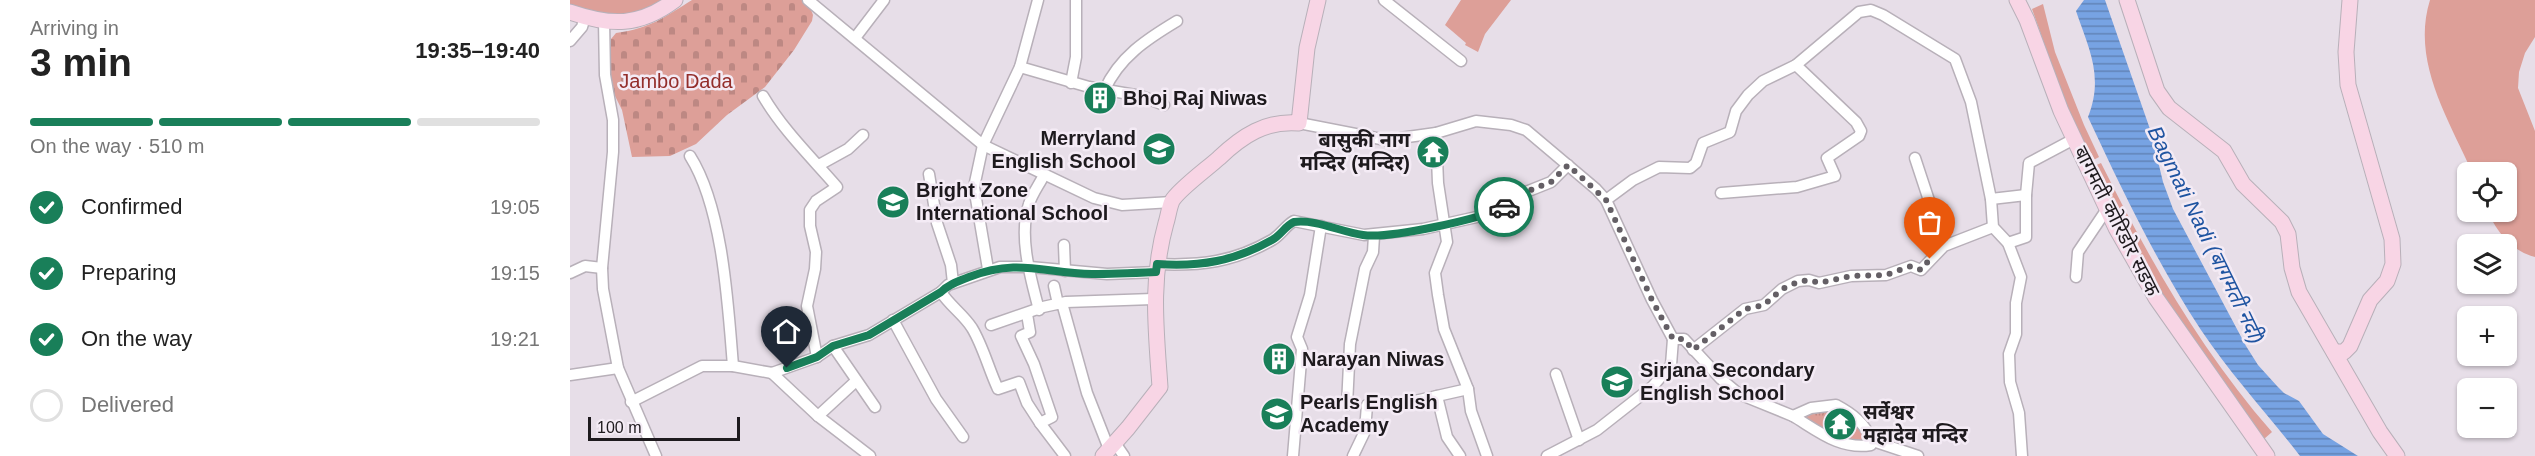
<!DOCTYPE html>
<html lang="en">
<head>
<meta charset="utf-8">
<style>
	body { margin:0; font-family:Arial,"Noto Sans Devanagari",sans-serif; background:#f2f2f2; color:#222; height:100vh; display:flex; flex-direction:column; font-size:22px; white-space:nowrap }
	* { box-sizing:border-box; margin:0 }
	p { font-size:20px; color:#767676 }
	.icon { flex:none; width:33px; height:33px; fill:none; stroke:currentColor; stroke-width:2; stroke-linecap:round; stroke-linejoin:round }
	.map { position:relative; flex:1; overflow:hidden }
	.panel { display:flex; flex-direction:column; background:#fff; width:570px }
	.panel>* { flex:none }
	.tools { position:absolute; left:1887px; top:162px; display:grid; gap:12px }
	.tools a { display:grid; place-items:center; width:60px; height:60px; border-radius:9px; background:#fff; box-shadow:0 2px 4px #0004; font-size:30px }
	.scale { position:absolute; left:18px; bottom:15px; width:152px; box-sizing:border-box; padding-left:6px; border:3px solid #1e1a1e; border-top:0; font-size:16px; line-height:21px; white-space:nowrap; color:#1e1a1e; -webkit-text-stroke:4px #f4ebf5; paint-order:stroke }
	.pin { position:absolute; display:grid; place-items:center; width:51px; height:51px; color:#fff; margin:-62px -26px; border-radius:50% 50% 50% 0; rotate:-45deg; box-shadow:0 0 6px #0007 }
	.pin .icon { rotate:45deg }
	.courier { position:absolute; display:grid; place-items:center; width:60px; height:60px; margin:-30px; border:4px solid #197f59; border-radius:50%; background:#fff; color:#222; box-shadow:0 2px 8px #0007 }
	.headline em { font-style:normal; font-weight:600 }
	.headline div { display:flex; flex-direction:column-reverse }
	.headline { display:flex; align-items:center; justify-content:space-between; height:102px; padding:0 30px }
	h1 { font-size:39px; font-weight:600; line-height:45px }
	.bar { display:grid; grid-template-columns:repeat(4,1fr); gap:9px 6px; align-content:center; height:72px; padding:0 30px }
	.bar i { height:8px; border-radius:4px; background:#e0e0e0 }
	.bar .selected { background:#197f59 }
	.bar p { grid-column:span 4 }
	ol { padding:0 30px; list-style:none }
	li { display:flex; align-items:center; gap:18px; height:66px }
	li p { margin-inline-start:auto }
	li .icon { padding:6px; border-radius:50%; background:#197f59; color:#fff; stroke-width:4 }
	li:last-child { color:#767676 }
	li i { width:33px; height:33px; border:3px solid #e0e0e0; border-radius:50% }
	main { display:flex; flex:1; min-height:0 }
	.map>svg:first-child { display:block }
</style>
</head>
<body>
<main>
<section class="panel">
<div class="headline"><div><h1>3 min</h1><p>Arriving in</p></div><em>19:35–19:40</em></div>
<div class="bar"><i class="selected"></i><i class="selected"></i><i class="selected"></i><i></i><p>On the way · 510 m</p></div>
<ol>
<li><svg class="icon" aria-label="check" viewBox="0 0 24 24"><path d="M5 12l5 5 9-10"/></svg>Confirmed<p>19:05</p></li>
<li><svg class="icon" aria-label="check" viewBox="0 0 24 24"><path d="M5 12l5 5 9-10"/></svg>Preparing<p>19:15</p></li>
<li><svg class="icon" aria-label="check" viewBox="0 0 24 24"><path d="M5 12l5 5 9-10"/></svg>On the way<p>19:21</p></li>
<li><i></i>Delivered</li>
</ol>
</section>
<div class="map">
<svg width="1965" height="456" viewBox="0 0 1965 456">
	<defs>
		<pattern id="cemetery-stones" width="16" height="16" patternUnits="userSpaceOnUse" patternTransform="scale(1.5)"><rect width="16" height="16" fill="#dd9f98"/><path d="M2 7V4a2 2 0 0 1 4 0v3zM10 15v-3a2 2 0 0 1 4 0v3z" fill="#bd8883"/></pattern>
		<pattern id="park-tufts" width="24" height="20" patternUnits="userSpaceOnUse" patternTransform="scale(1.5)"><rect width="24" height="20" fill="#dd9f98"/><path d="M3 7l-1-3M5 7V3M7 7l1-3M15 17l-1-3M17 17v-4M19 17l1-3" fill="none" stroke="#bd8883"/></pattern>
		<pattern id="water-rules" width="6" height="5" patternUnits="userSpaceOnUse" patternTransform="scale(1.5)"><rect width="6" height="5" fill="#77a3e3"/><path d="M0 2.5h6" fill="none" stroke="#6184b7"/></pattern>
	</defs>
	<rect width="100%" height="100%" fill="#e7dee8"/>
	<g fill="#dd9f98">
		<path d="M0,0H94C53,20 43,18 0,5Z"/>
		<path d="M891,0H941L915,34L908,52L895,45L896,43L875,25Z"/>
		<path d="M1860,0H1965V37L1955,53L1949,72L1948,88L1965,131V257C1942,251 1927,232 1918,212H1936V172H1902C1878,118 1841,61 1860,0Z"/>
		<path d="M1473,4L1485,52L1514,125L1529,157L1520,162L1490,88L1462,9Z"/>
		<path d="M1531,163C1579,259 1631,351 1702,432L1694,439L1594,298L1522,167Z"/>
	</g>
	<path fill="url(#cemetery-stones)" d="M122,0H232L240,7L243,15L242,21L224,50L195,87L157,115L126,144L100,156L62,157L52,110L42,90L40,68L41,39L46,33C81,28 93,18 122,0Z"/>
	<path fill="url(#park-tufts)" d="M1266,405L1295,426L1297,443L1286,445L1223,416Z"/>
	<path fill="url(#water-rules)" d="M1514,0H1535L1581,132L1593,182L1603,209L1676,346L1688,365L1707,386L1714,393L1729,401L1753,434L1788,456H1730C1697,413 1661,375 1631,330C1587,263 1552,190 1518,117C1534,77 1519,49 1506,11Z"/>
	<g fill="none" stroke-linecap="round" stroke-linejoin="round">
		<g stroke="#b8b0b9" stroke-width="13">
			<g id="street">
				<path d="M238,0L413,145L524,198L552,205L602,202"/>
				<path d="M814,0L891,61"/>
				<path d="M34,21L35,75L43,120V152L32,268L33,289L48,368L86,456"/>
				<path d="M285,38L314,0"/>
				<path d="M0,41L12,27L15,17"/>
				<path d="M450,67L519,87L571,96L594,105"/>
				<path d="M501,83L506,57V0"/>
				<path d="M534,91C549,57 577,39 607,21"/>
				<path d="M193,96C213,130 241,157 267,187L246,201L240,210V226L246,252L245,269L237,306L247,357"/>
				<path d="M729,123L816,140L866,133L906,121L941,125L956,130L1026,189L1036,200L1082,300L1103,339H1114L1151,379L1169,394L1223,416"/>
				<path d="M866,133L868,183L877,242L865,273L868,295L874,329L898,389L901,411L917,456"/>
				<path d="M120,156C153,208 158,305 163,366"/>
				<path d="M1345,158L1374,246"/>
				<path d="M249,165L278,149L293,135"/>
				<path d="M359,174L367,223L381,265L383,283"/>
				<path d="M1151,193L1227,187L1265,176L1257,158L1289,136L1291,131L1286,122L1226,65"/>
				<path d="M1421,199L1456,195"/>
				<path d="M1036,200L1063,180L1089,167L1120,168L1126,163L1133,143L1160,132L1166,111L1178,95L1193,81L1226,65L1289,12L1301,10L1313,15L1385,59L1401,102L1421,199L1423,227L1438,243L1451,277L1446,303V334L1439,354L1440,382L1449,413L1452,456"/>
				<path d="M1438,243L1456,237V195L1459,163L1504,139"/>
				<path d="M494,245L495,271"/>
				<path d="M587,264C631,266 664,262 702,240C711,235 715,226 724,221L794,235L853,229L920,214L946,201L956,192L981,182L998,165"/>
				<path d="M418,269L404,187L413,145L450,67L468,0"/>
				<path d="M0,273L15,266L32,268"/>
				<path d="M1506,277L1508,252L1537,209"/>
				<path d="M484,286L488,304"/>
				<path d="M371,292C380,306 393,314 402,328C413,346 419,370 428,389L449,382L457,403L470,423"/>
				<path d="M492,303L517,393L539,449"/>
				<path d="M469,310C461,279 448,236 459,204C462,194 469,185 474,175"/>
				<path d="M457,314L460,332L451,336L464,364L482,417L470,423L495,456"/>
				<path d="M323,320L366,399L393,437"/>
				<path d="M421,325L473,307L496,302L583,299"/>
				<path d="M263,346L305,407"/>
				<path d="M1123,350L1175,309L1194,305L1212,289L1228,281L1239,280L1249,283L1281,276L1316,275L1341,266L1351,270L1374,246L1423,227"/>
				<path d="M202,373L248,416L300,456"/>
				<path d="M986,374L1009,440"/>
				<path d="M0,375L48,368"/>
				<path d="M867,396L877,437L890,456"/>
				<path d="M61,402L132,366H163L202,373L247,357L263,346L299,335L371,292L378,285L430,267H460L537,274L587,272"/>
				<path d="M777,405L780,344L795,269L803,252L804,236"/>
				<path d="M1266,405C1283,414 1294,423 1303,441L1301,445C1270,450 1248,431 1223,416L1241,408Z"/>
				<path d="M248,416L286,381"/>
				<path d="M1303,441L1348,456"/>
				<path d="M545,443L554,456"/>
				<path d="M723,456L732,349L727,337L740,295L751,226"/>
				<path d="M783,456L795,431L797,405L836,403L898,389"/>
				<path d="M977,456L1027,430L1083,386L1101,365L1103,339"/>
			</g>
		</g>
		<g stroke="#b8b0b9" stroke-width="17">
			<g id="secondary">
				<path d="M1447,0L1457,20L1491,111L1546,228L1586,298L1697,456"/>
				<path d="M1557,0L1587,91L1599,108L1654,151L1673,184L1712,222L1718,234L1722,268L1729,292L1810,432L1827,456"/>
				<path d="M0,12C41,26 69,27 105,0"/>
				<path d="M1764,352H1774L1780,346L1800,300L1817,281L1823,264L1822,239L1778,85L1776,52L1780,0"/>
				<path d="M533,456L558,428L590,387C586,329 580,280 596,223C598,217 599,208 602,201C608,190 638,168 649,158C672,136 696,120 729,123L737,48L748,0"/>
			</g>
		</g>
		<use href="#street" stroke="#fff" stroke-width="10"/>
		<use href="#secondary" stroke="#f8d5e5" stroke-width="15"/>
	</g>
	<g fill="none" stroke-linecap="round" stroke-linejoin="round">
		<path stroke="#645f65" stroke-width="6" stroke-dasharray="0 10.8" d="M934,207L956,192L981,182L998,165L1036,200L1082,300L1103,339H1114L1123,350L1175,309L1194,305L1212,289L1228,282L1239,280L1249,283L1281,276L1316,275L1341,266L1351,270L1360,259"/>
		<path stroke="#197f59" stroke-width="8" d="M217,368L247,357L263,346L299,335L371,292C379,284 389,281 399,277C448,258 474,273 522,274C543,274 565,273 586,272L587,264C630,267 665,261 702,240C711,235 715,226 724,222C746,219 771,232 793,235C819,239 911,219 934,207"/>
	</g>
	<defs>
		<g id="building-disc" transform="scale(1.725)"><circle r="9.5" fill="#197f59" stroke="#f4ebf5"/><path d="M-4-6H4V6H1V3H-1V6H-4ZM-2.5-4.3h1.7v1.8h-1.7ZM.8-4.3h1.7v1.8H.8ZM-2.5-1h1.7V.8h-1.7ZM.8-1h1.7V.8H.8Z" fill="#fff"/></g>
		<g id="school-disc" transform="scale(1.725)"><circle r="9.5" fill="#197f59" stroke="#f4ebf5"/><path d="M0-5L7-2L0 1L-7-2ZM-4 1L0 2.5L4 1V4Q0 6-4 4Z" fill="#fff"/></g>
		<g id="temple-disc" transform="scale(1.725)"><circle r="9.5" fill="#197f59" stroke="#f4ebf5"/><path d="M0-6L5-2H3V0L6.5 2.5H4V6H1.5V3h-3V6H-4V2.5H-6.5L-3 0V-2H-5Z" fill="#fff"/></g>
	</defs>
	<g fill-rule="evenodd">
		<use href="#building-disc" x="530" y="98"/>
		<use href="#school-disc" x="589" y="149"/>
		<use href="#temple-disc" x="863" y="152"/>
		<use href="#school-disc" x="323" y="202"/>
		<use href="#building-disc" x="709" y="359"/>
		<use href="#school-disc" x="1047" y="382"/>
		<use href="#school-disc" x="707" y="414"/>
		<use href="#temple-disc" x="1270" y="424"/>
	</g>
	<g text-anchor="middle" stroke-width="5" stroke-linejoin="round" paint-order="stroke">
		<g font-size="20" fill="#932e2b" stroke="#f4ebf5">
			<text x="106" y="88">Jambo Dada</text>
		</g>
		<g font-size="20" font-weight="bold" fill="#1e1a1e" stroke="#f4ebf5" text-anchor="start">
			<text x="553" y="105">Bhoj Raj Niwas</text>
			<text x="566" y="145" text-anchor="end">Merryland<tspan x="566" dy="23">English School</tspan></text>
			<text x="840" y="147" text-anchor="end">बासुकी नाग<tspan x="840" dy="23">मन्दिर (मन्दिर)</tspan></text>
			<text x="346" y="197">Bright Zone<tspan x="346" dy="23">International School</tspan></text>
			<text x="732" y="366">Narayan Niwas</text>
			<text x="1070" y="377">Sirjana Secondary<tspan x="1070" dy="23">English School</tspan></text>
			<text x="730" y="409">Pearls English<tspan x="730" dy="23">Academy</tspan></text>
			<text x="1293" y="419">सर्वेश्वर<tspan x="1293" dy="23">महादेव मन्दिर</tspan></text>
		</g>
		<g font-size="20" fill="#1e1a1e" stroke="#f4ebf5">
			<text transform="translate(1547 221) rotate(63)" y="7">बागमती कोरिडोर सडक</text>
		</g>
		<g font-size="21" font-style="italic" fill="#1f54a1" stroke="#f4ebf5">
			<text transform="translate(1636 235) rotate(64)" y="7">Bagmati Nadi (बागमती नदी)</text>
		</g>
	</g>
</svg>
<div class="tools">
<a><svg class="icon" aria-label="locate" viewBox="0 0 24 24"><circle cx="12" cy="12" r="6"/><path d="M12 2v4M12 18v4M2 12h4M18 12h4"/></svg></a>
<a><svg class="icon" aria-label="layers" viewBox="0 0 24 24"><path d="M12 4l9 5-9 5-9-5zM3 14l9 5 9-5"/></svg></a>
<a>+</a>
<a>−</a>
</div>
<div class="scale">100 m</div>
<div class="pin" style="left:1360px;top:259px;background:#ea580c"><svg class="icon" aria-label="bag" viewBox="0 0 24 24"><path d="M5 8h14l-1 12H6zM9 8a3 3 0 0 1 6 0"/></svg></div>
<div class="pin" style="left:217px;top:368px;background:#1f2937"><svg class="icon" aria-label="home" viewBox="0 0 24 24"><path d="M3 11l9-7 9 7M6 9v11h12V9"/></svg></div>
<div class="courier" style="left:934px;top:207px"><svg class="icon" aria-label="car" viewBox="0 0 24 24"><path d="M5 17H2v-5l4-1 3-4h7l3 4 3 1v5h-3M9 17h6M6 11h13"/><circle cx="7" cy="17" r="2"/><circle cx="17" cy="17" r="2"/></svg></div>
</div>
</main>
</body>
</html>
